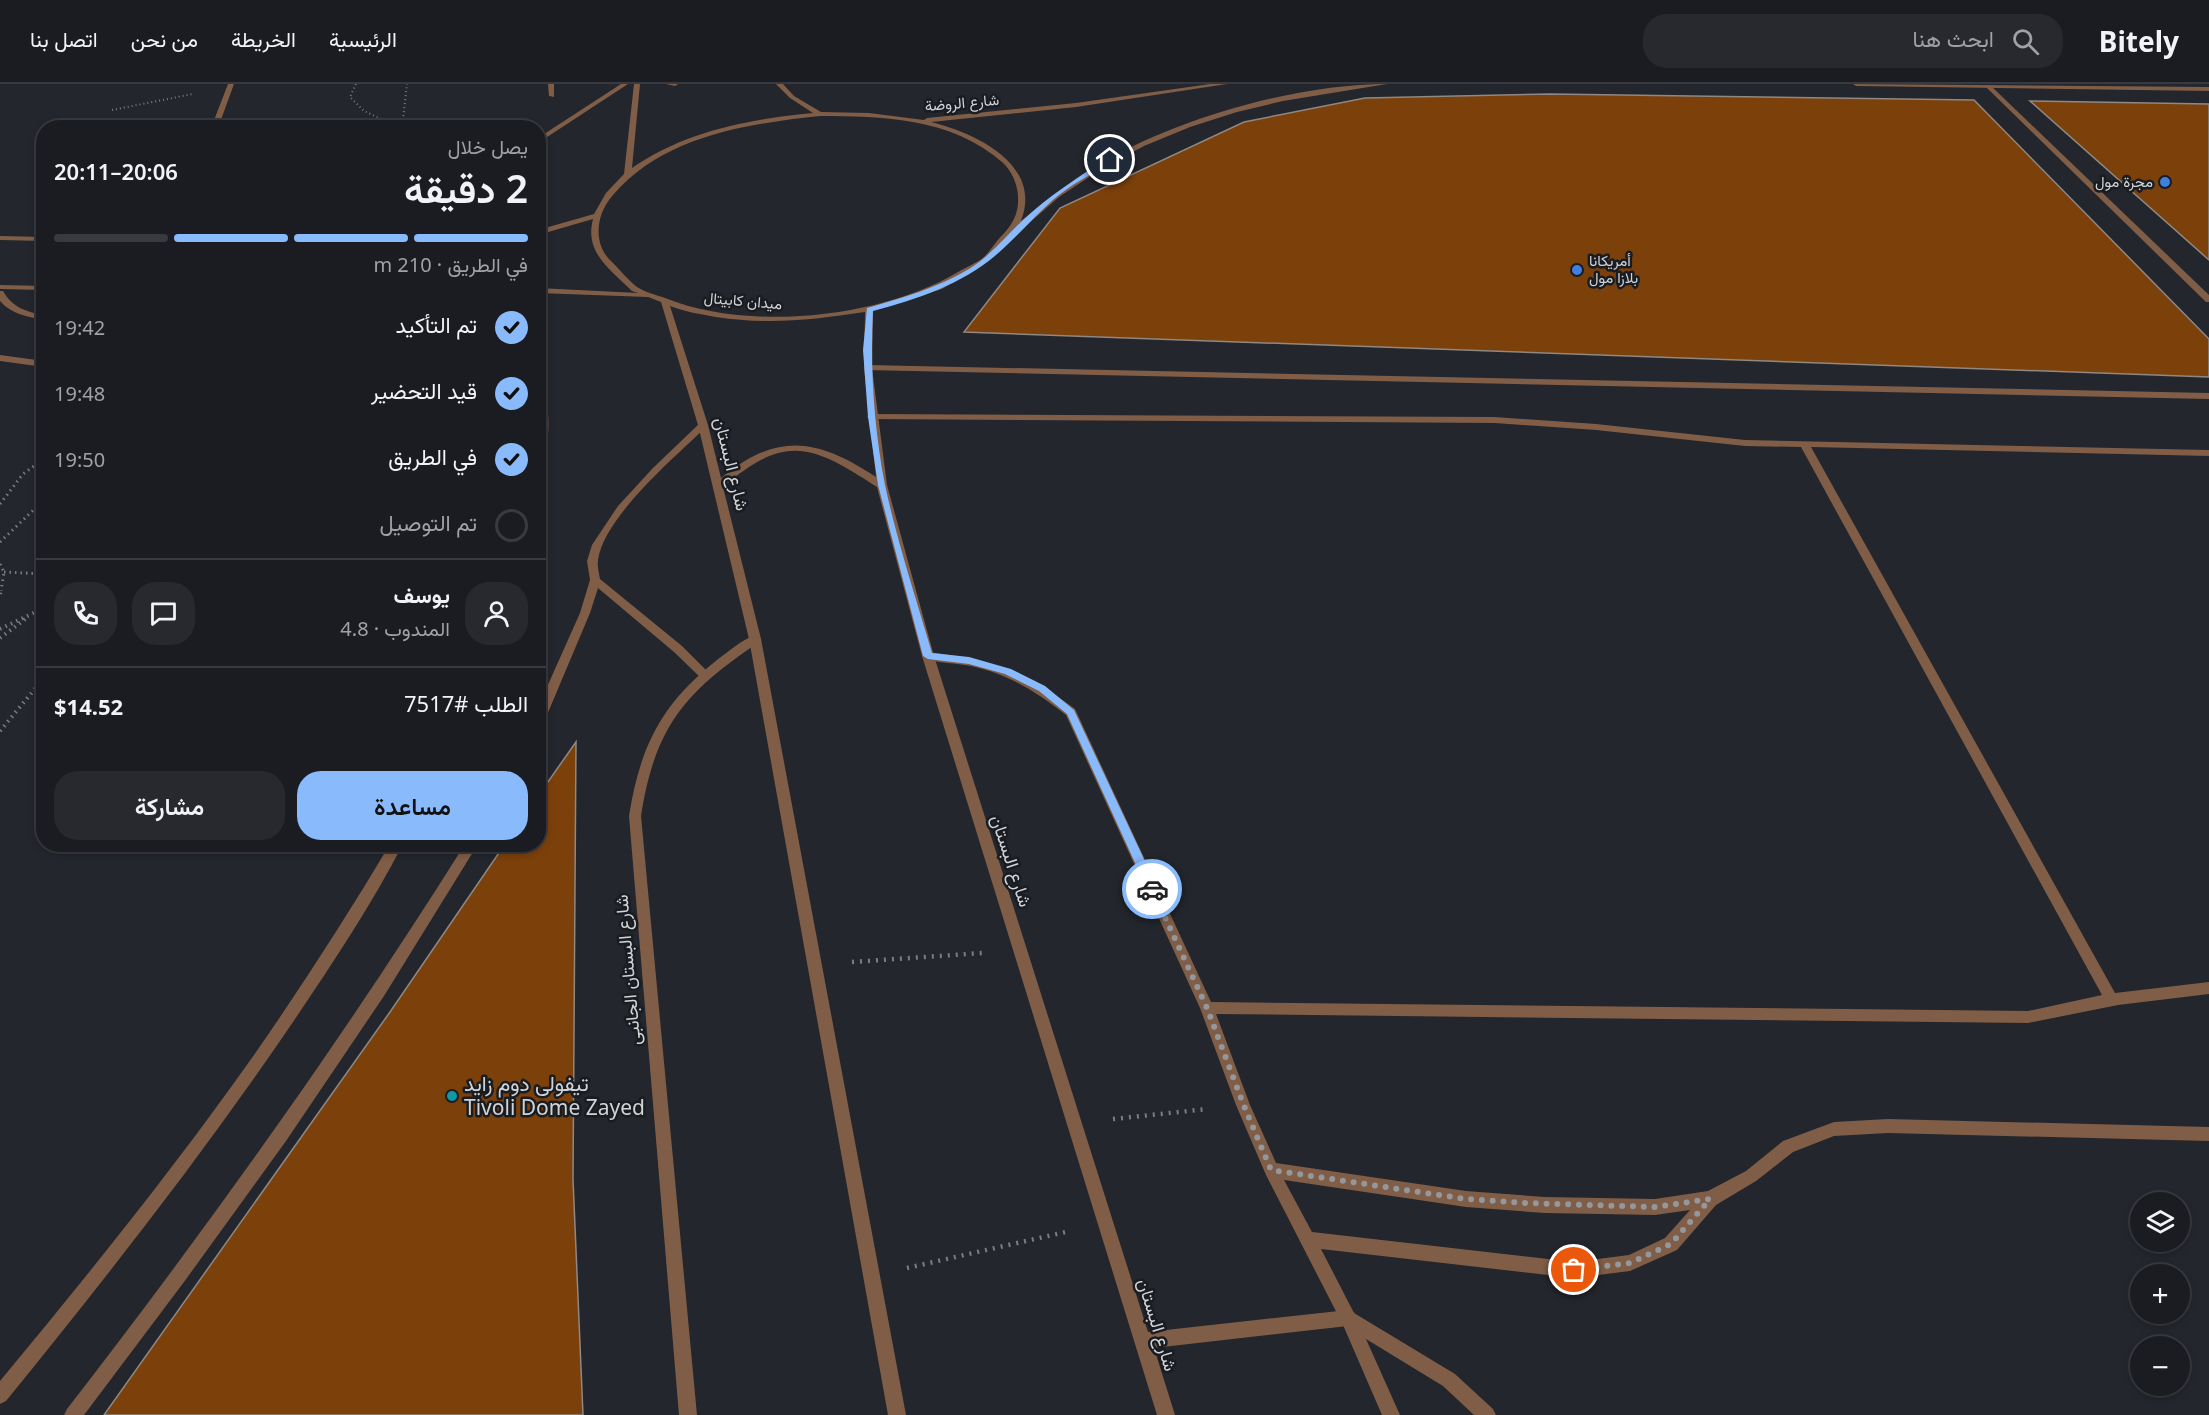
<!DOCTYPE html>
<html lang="ar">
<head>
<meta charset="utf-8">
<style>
	body { margin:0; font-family:"Noto Sans",Vazirmatn,sans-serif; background:#27292e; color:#f1f3f6; direction:rtl; height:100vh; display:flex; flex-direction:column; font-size:22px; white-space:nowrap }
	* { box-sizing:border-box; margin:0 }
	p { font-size:20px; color:#9fa1a5 }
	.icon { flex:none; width:33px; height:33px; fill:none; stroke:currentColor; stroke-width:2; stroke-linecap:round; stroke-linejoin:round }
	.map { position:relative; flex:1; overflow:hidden; direction:ltr }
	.details { position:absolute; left:36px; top:36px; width:510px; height:732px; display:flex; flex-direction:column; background:#1a1c21; border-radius:24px; box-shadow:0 3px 9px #0003,0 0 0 2px #383a3f; direction:rtl }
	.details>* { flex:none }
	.buttons { position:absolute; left:2130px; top:1108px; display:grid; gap:12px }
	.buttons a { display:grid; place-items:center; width:60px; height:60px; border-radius:50%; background:#1a1c21; box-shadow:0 3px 9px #0003,0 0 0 2px #383a3f; font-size:30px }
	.pin { position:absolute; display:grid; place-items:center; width:51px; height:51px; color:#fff; margin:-26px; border:3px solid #fff; border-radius:50%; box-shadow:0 2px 6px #0007 }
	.courier { position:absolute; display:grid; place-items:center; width:60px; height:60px; margin:-30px; border:4px solid #89bafc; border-radius:50%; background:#fff; color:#222; box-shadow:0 2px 8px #0007 }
	.overview em { font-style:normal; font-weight:600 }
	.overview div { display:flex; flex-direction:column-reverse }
	.overview { display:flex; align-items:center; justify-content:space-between; height:102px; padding:0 18px }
	h1 { font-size:39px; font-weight:600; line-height:45px }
	.bar { display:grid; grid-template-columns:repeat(4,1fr); gap:9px 6px; align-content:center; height:72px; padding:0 18px }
	.bar i { height:8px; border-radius:4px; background:#383a3f }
	.bar .current { background:#89bafc }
	.bar p { grid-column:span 4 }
	.line { display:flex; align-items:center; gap:15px; padding:0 18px; border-top:2px solid #383a3f }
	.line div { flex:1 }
	.round { display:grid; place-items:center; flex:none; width:63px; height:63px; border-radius:24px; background:#27292e }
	ol { padding:0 18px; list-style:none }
	li { display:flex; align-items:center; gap:18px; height:66px }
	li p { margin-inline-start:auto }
	li .icon { padding:6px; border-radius:50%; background:#89bafc; color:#111; stroke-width:4 }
	li:last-child { color:#9fa1a5 }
	li i { width:33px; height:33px; border:3px solid #383a3f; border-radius:50% }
	.action { display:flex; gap:12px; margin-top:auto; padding:12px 18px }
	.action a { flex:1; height:69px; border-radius:24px; background:#89bafc; color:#111; font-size:24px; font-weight:600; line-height:69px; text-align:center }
	.action a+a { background:#27292e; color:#f1f3f6 }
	header { display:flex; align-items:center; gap:36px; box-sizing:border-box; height:84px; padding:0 30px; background:#1a1c21; border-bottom:2px solid #383a3f }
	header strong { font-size:28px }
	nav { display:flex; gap:33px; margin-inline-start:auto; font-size:21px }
	.search { width:420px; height:54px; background:#27292e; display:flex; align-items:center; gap:15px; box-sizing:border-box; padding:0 21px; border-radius:24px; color:#9fa1a5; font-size:22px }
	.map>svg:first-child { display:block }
</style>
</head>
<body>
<header>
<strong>Bitely</strong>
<div class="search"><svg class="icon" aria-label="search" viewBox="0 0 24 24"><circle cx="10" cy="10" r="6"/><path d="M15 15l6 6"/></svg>ابحث هنا</div>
<nav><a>الرئيسية</a><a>الخريطة</a><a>من نحن</a><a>اتصل بنا</a></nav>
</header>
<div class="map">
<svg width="2209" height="1331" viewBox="0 0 2209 1331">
	<rect width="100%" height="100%" fill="#23262c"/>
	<g fill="#7c400b" stroke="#8f8883" stroke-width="1.5">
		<path d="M1550,10L1974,16L2209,255V293L964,248L1060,124L1244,38L1365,14Z"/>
		<path d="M2030,17L2209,20V176Z"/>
		<path d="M576,658L573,1095L583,1331H104L390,928L505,760H538V712Z"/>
	</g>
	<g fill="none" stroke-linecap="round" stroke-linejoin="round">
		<g stroke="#7a7d82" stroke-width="2" stroke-dasharray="1 3" stroke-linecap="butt">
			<path d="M356,0L350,13L364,27L401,44"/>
			<path d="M112,26L193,10"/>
			<path d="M402,44L407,0"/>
			<path d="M407,44L473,35"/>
		</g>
		<g stroke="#7a7d82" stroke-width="3" stroke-dasharray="1.5 4" stroke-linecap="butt">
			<path d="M0,420L23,390L44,375"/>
			<path d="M0,458L44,416"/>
			<path d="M0,480L4,488L1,507"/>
			<path d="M4,488L44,490"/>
		</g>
		<g stroke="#7a7d82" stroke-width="4" stroke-dasharray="1.5 4.5" stroke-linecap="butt">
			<path d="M0,510L1,505"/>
			<path d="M0,545L44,524"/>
			<path d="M0,554L28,533"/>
			<path d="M0,647L44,594"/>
		</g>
		<g stroke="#7a7d82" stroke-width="4.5" stroke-dasharray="2 6" stroke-linecap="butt">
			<path d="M852,878L982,869"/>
			<path d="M1113,1035L1207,1025"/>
			<path d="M907,1184L1070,1147"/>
		</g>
		<g fill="#805d46" fill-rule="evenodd">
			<path d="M1986,1H1990L2209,211V218H2206L1986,3Z"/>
			<path d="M868,281L2209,309V315L865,286L864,284Z"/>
			<path d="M872,330L1495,333L1596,340L1745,356L2209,366V372L1811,363L2115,909L2209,898V910L2118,921L2028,939L1216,930L1250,1021L1276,1079L1466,1107L1545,1113L1655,1115L1708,1107L1746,1087L1783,1057L1834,1038L1888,1035L2209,1043V1057L1888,1049L1834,1052L1793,1068L1756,1097L1716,1121L1677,1166L1630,1187L1574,1194L1321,1165L1354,1229L1455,1290L1493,1325L1496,1331H1474L1443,1302L1366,1255L1400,1331H1382L1343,1241L1266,1091L1236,1021L1200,924L1066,631C1037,608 1008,590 971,582C955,579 939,579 924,575L922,572L924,569L928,568C990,576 1025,587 1075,625L1211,918L2028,927L2102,911L1801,363L1745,362L1596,346L1495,339L869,335L867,333ZM1284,1096L1466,1123L1545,1129L1655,1131L1690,1126L1665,1154L1629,1171L1574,1178L1312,1148Z"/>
			<path d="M703,338L708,341L706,343C675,373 604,433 598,476C597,482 599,489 600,495L682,562L711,591L709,594H701L674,568L598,504L590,529L544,638L538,642V623L580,529L590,496L587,477L592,461L618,422L653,384L700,339Z"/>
			<path d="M465,760H478L384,912L286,1057L184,1198L84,1331H64L67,1325C208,1143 342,956 465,760Z"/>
		</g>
		<g fill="#805d46" fill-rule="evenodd">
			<path d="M228,0H234L218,44H211Z"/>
			<path d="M548,0H554V13L549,12Z"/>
			<path d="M0,207H3C12,223 26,228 44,231V236C28,233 11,230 0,217Z"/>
			<path d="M0,271L44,277V283L0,277Z"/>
			<path d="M538,304L541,305C554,329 547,362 543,387L538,390Z"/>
			<path d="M755,551L759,552L761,555L759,558C685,608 655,642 641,732L697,1331H679L629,732C640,663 661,620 717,576C728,568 741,556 755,551Z"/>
			<path d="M390,760H403C371,822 332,880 293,938C204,1069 106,1194 6,1317L0,1320V1297C88,1191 175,1083 254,971C302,902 347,832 390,760Z"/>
		</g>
		<g fill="#805d46" fill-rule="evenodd">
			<path d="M621,0H628L538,59V54Z"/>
			<path d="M634,0H640L632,84C685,47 750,35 813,29L790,14L776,0H783L794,12L821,28L869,29L924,36L927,34L1076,19L1210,0H1227L1076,23L931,38C975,49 1043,80 1021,137C1045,118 1069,99 1095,83C1173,35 1296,0 1387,0L1283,17L1237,28L1190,43L1144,62L1101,85L1059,113L1020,147H1015L989,176L942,205L873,226L872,284L887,401L934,572L1148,1248L1348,1226L1354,1228L1356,1234L1354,1240L1348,1242L1154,1264L1175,1331H1157L922,572L877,403C813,362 787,348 723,403L761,555L906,1331H888L749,555L698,341L661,218L648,213L538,209V204L638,209L632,207C611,186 584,169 593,135L538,151V146L594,130L606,109L624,90ZM820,32C882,32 952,34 1002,78C1013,88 1019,103 1018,119C1017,136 1008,145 997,157C993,162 989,168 984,173C977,179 966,183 958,188C881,234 749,248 665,214C656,211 645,208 637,203C628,196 620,186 612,178C592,160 596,130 613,111C664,52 746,40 820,32ZM670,222C685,228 700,230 716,233C769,241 812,236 865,228L864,284L876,393C818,355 778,347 721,394L708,341Z"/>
			<path d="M666,0H678L675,2Z"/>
			<path d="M1853,0L2209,3V7L1856,2Z"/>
			<path d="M0,152L44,153V157L0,156Z"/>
			<path d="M0,201L44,202V206L0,205Z"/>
		</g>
	</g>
	<path fill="#89bafc" d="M1108,74L1113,76C1099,87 1081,95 1067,105C1040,124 1021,150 996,171C961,201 917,215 873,227C870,284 874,344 885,401C897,457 916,514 932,569L969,573L1011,585L1045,602L1074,626L1158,805L1152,810L1147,805L1067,630L1039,607L1005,590L969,580L928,575L923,572L878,401L868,333L863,266L867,224C902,214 937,204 969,185C990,172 1005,153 1023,136C1049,112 1078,93 1108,74Z"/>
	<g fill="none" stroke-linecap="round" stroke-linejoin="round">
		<path stroke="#94979b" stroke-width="6" stroke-dasharray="0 10.8" d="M1152,805L1207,924L1244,1022L1271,1086L1466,1115L1526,1119L1655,1123L1710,1115L1671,1160L1630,1179L1574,1186"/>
	</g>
	<g fill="#3f7fe0" stroke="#191d22" stroke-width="2">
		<circle cx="2165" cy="98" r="6"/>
		<circle cx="1577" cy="186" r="6"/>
	</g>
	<circle fill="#0f9aa8" stroke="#191d22" stroke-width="2" cx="452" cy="1012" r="6"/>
	<g text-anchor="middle" stroke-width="5" stroke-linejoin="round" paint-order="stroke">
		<g font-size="15" fill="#d1d4d7" stroke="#191d22">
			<text transform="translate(962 19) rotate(-5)" y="5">شارع الروضة</text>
			<text transform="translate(743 217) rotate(5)" y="5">ميدان كابيتال</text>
		</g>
		<g font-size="15" fill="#d1d4d7" stroke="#191d22" text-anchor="end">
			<text x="2153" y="103">مجرة مول</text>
			<text x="1589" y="182" text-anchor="start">أمريكانا<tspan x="1589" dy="17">بلازا مول</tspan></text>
		</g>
		<g font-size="18" fill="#d1d4d7" stroke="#191d22">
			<text transform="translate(731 380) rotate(76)" y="6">شارع البستان</text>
			<text transform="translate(1011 777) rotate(72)" y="6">شارع البستان</text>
			<text transform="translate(628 886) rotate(-95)" y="6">شارع البستان الجانبى</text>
			<text transform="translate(1157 1241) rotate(73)" y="6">شارع البستان</text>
		</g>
		<g font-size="21" fill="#d1d4d7" stroke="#191d22" text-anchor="start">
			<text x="464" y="1007">تيفولى دوم زايد<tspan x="464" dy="24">Tivoli Dome Zayed</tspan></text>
		</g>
	</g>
</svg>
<div class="buttons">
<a><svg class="icon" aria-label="layers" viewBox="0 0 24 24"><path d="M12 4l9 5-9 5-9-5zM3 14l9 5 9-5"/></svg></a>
<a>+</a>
<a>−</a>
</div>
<div class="pin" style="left:1574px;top:1186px;background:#ea580c"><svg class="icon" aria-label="bag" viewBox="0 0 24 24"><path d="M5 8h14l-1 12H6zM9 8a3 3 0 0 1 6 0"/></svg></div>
<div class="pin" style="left:1110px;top:76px;background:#1f2937"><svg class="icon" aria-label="home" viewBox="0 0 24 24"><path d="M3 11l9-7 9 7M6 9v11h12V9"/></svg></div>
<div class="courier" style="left:1152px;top:805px"><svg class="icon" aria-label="car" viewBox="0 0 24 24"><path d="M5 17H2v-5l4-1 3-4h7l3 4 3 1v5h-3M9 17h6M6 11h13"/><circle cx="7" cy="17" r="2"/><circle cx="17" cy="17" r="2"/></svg></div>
<section class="details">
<div class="overview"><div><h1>2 دقيقة</h1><p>يصل خلال</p></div><em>20:06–20:11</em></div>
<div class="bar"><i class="current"></i><i class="current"></i><i class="current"></i><i></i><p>في الطريق · 210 m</p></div>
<ol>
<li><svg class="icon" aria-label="check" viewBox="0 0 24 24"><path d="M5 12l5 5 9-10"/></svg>تم التأكيد<p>19:42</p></li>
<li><svg class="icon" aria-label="check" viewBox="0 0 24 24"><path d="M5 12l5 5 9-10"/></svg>قيد التحضير<p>19:48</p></li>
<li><svg class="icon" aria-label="check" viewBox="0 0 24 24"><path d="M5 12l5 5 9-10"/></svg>في الطريق<p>19:50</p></li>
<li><i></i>تم التوصيل</li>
</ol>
<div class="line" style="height:108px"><a class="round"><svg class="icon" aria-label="person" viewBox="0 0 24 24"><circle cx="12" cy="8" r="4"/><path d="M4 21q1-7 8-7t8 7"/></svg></a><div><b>يوسف</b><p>المندوب · 4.8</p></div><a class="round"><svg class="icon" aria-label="chat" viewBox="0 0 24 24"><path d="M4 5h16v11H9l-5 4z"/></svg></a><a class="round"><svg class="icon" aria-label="phone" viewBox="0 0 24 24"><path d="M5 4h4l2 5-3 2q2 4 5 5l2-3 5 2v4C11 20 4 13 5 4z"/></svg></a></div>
<div class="line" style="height:78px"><div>الطلب #7517</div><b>$14.52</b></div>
<div class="action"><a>مساعدة</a><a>مشاركة</a></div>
</section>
</div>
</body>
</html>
